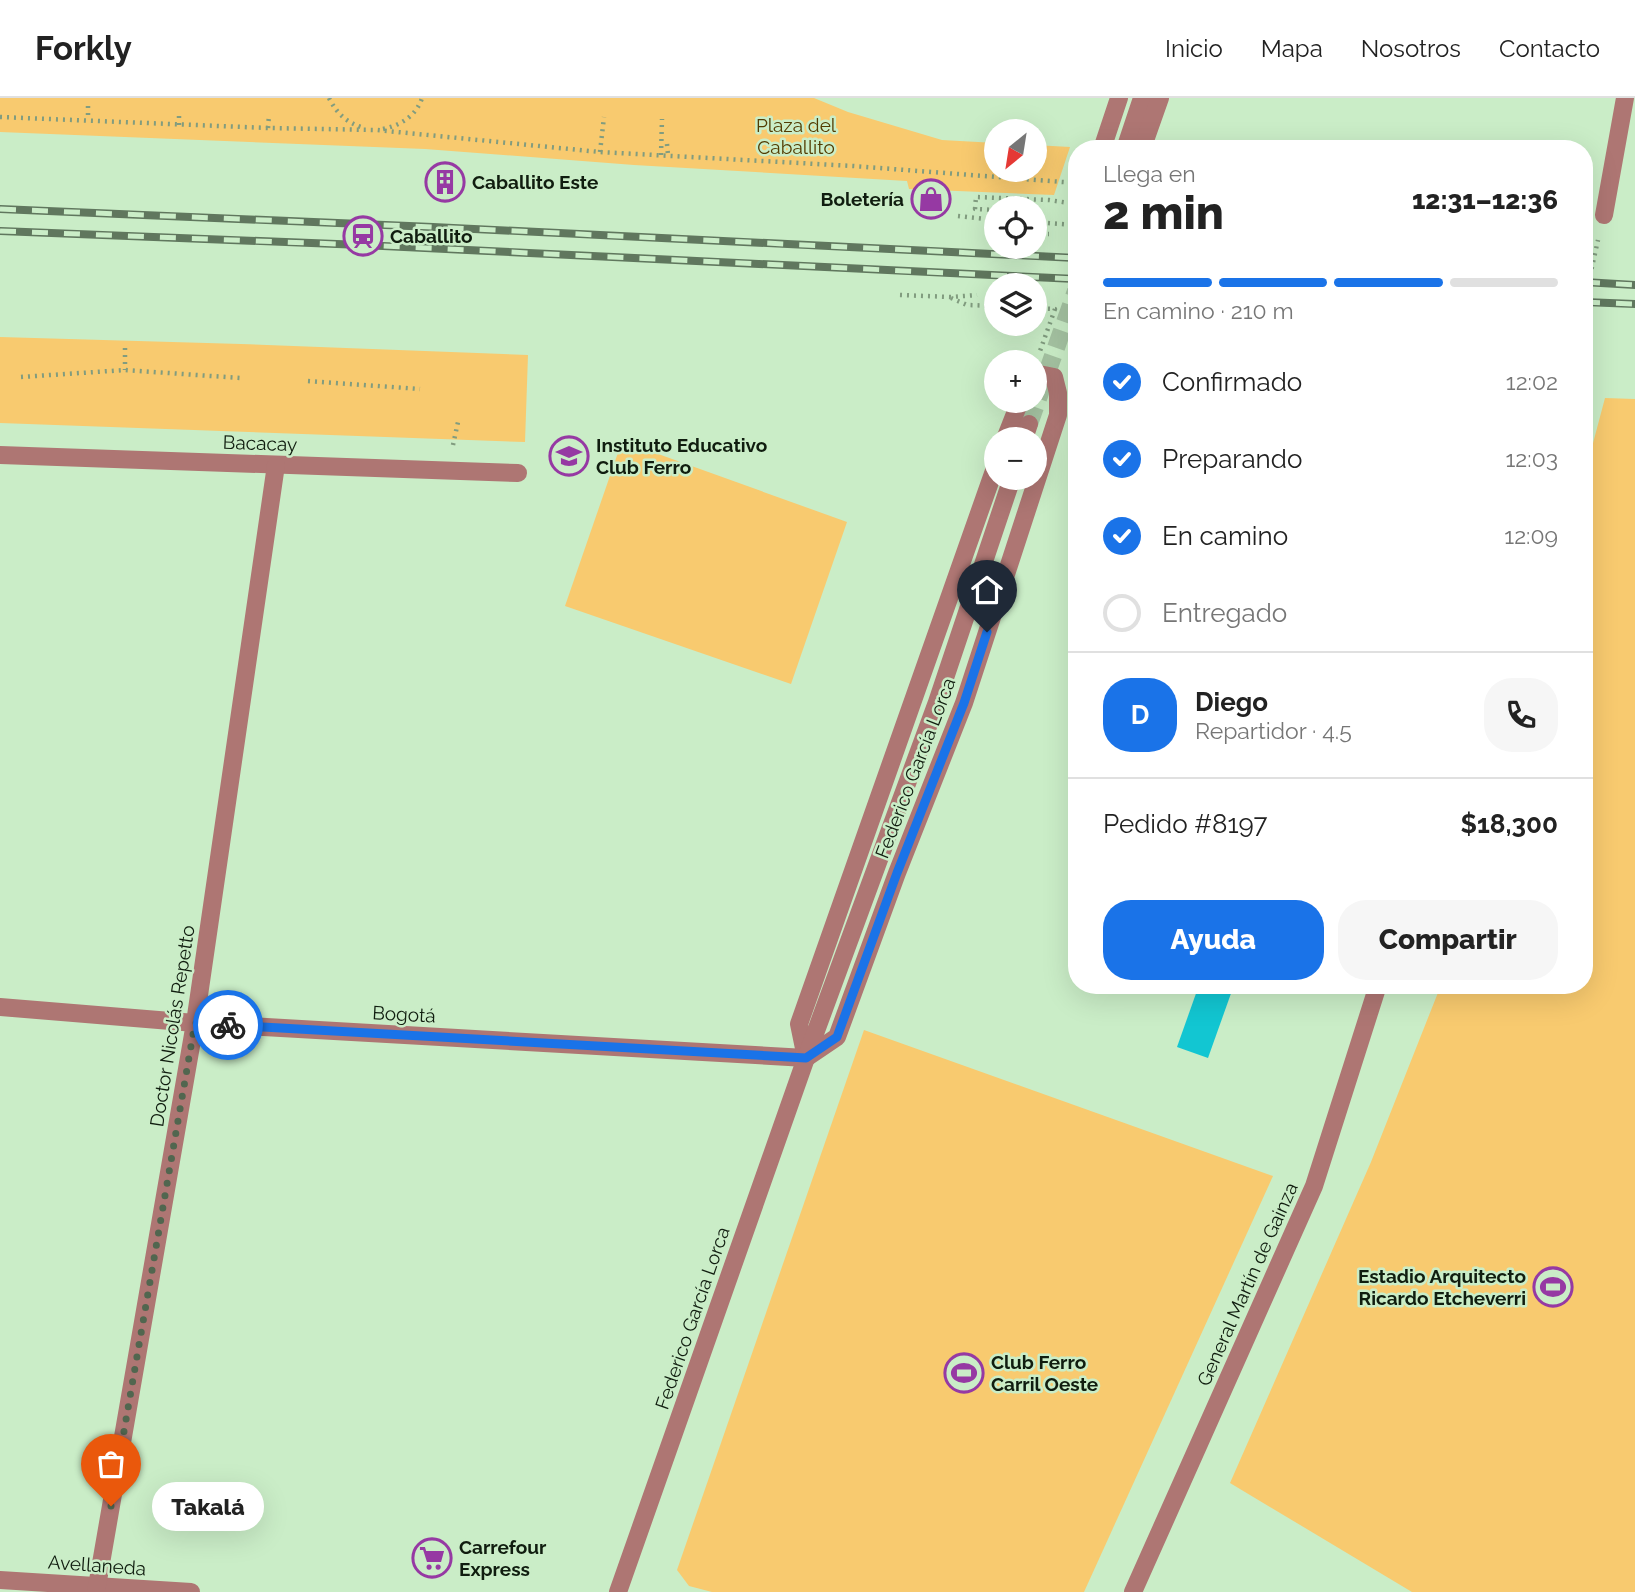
<!DOCTYPE html>
<html lang="es">
<head>
<meta charset="utf-8">
<style>
	body { margin:0; font-family:Raleway,sans-serif; background:#f6f6f6; color:#222; height:100vh; display:flex; flex-direction:column; font-size:26px; white-space:nowrap }
	* { box-sizing:border-box; margin:0 }
	p { font-size:23px; color:#767676 }
	.icon { flex:none; width:38px; height:38px; fill:none; stroke:currentColor; stroke-width:2; stroke-linecap:round; stroke-linejoin:round }
	.map { position:relative; flex:1; overflow:hidden }
	.drawer { position:absolute; left:1068px; top:42px; width:525px; height:854px; display:flex; flex-direction:column; background:#fff; border-radius:28px; box-shadow:0 7px 28px #0002 }
	.drawer>* { flex:none }
	.needle { width:46px; rotate:210deg }
	.buttons { position:absolute; left:984px; top:21px; display:grid; gap:14px }
	.buttons a { display:grid; place-items:center; width:63px; height:63px; border-radius:50%; background:#fff; box-shadow:0 7px 28px #0002; font-size:35px }
	.pin { position:absolute; display:grid; place-items:center; width:60px; height:60px; color:#fff; margin:-72px -30px; border-radius:50% 50% 50% 0; rotate:-45deg; box-shadow:0 0 7px #0007 }
	.pin .icon { rotate:45deg }
	.courier { position:absolute; display:grid; place-items:center; width:70px; height:70px; margin:-35px; border:5px solid #1a73e8; border-radius:50%; background:#fff; color:#222; box-shadow:0 2px 9px #0007 }
	.bubble { position:absolute; height:49px; border-radius:24px; background:#fff; box-shadow:0 7px 28px #0002; font-size:23px; font-weight:800; line-height:49px; text-align:center }
	.overview em { font-style:normal; font-weight:800 }
	.overview div { display:flex; flex-direction:column-reverse }
	.overview { display:flex; align-items:center; justify-content:space-between; height:119px; padding:0 35px }
	h1 { font-size:46px; font-weight:800; line-height:52px }
	.bar { display:grid; grid-template-columns:repeat(4,1fr); gap:10px 7px; align-content:center; height:84px; padding:0 35px }
	.bar i { height:9px; border-radius:5px; background:#e0e0e0 }
	.bar .active { background:#1a73e8 }
	.bar p { grid-column:span 4 }
	.line { display:flex; align-items:center; gap:18px; padding:0 35px; border-top:2px solid #e0e0e0 }
	.line div { flex:1 }
	.round { display:grid; place-items:center; flex:none; width:74px; height:74px; border-radius:28px; background:#f6f6f6 }
	ol { padding:0 35px; list-style:none }
	li { display:flex; align-items:center; gap:21px; height:77px }
	li p { margin-inline-start:auto }
	li .icon { padding:7px; border-radius:50%; background:#1a73e8; color:#fff; stroke-width:4 }
	li:last-child { color:#767676 }
	li i { width:38px; height:38px; border:4px solid #e0e0e0; border-radius:50% }
	.button { display:flex; gap:14px; margin-top:auto; padding:14px 35px }
	.button a { flex:1; height:80px; border-radius:28px; background:#1a73e8; color:#fff; font-size:28px; font-weight:800; line-height:80px; text-align:center }
	.button a+a { background:#f6f6f6; color:#222 }
	header { display:flex; align-items:center; gap:42px; box-sizing:border-box; height:98px; padding:0 35px; background:#fff; border-bottom:2px solid #e0e0e0 }
	header strong { font-size:33px }
	nav { display:flex; gap:38px; margin-inline-start:auto; font-size:24px }
	.map>svg:first-child { display:block }
</style>
</head>
<body>
<header>
<strong>Forkly</strong>
<nav><a>Inicio</a><a>Mapa</a><a>Nosotros</a><a>Contacto</a></nav>
</header>
<div class="map">
<svg width="1635" height="1494" viewBox="0 0 1635 1494">
	<rect width="100%" height="100%" fill="#caedc7"/>
	<g fill="#f8ca6f">
		<path d="M0,0H814L848,14L942,42L996,45V72H1034V47L1070,49L1054,97L909,91L907,83L634,67L425,51L0,34Z"/>
		<path d="M0,239L241,246L528,257L525,344L0,325Z"/>
		<path d="M1605,300L1635,301V1494H1412L1230,1385L1371,1064L1441,887H1584V379Z"/>
		<path d="M622,343L847,424L791,586L565,508Z"/>
		<path d="M864,932L1273,1078L1084,1494H712L689,1488L677,1472Z"/>
	</g>
	<path fill="#12c6d2" d="M1199,887H1234L1208,960L1177,949Z"/>
	<g fill="none" stroke-linecap="round" stroke-linejoin="round">
		<path stroke="#a5c3a2" stroke-width="18" stroke-dasharray="18 9" stroke-linecap="butt" d="M1029,326L1076,193"/>
		<g stroke="#819c7f" stroke-width="4.5" stroke-dasharray="2 5" stroke-linecap="butt">
			<path d="M329,0C337,16 347,25 364,30"/>
			<path d="M88,8V22"/>
			<path d="M0,19L268,30L377,32L600,54L853,68L1076,85"/>
			<path d="M179,27V15"/>
			<path d="M268,30L269,17"/>
			<path d="M383,31C401,27 416,18 422,0"/>
			<path d="M667,46L668,57"/>
			<path d="M600,54L604,19"/>
			<path d="M661,57L662,21"/>
			<path d="M996,112L975,111L976,99L1049,102L1076,106"/>
			<path d="M958,118L996,122"/>
			<path d="M988,122L987,135H996"/>
			<path d="M1034,124L1075,127L1076,123"/>
			<path d="M1034,136H1049"/>
			<path d="M900,197L951,199L977,197"/>
			<path d="M951,200L967,207L996,208"/>
			<path d="M1584,205L1598,142"/>
			<path d="M1034,210L1055,211L1040,253"/>
			<path d="M125,250V272"/>
			<path d="M21,279L125,272L240,280"/>
			<path d="M308,283L420,291"/>
			<path d="M994,287H996"/>
			<path d="M453,347L458,324"/>
		</g>
		<g stroke="#ae7673" stroke-width="18">
			<path d="M1102,51L1119,0"/>
			<path d="M1125,51L1142,0"/>
			<path d="M1142,51L1160,0"/>
			<path d="M1604,117L1625,0"/>
			<path d="M1005,341L1020,303"/>
			<path d="M1024,341L1029,326"/>
			<path d="M0,357L518,375"/>
			<path d="M0,909L195,925L806,960"/>
			<path d="M806,960L837,939L897,775L964,605L1058,317V295L1054,279L1039,276L1034,282"/>
			<path d="M806,960L799,926L996,367"/>
			<path d="M0,1482L191,1494"/>
			<path d="M96,1494L195,925L276,367"/>
			<path d="M618,1494L806,960L937,604L1012,380"/>
			<path d="M1133,1494L1314,1088L1378,887"/>
		</g>
		<g stroke="#60775e" stroke-width="8">
			<g id="rail">
				<path d="M0,111L433,129L1076,160"/>
				<path d="M0,133L362,147L1076,181"/>
				<path d="M1584,184L1635,187"/>
				<path d="M1584,204L1635,206"/>
			</g>
		</g>
		<use href="#rail" stroke="#caedc7" stroke-width="5" stroke-dasharray="16" stroke-linecap="butt"/>
	</g>
	<g fill="none" stroke-linecap="round" stroke-linejoin="round">
		<path stroke="#51664f" stroke-width="7" stroke-dasharray="0 12.6" d="M111,1408L195,925L228,927"/>
		<path stroke="#1a73e8" stroke-width="9" d="M228,927L806,960L837,939L897,775L964,605L987,534"/>
	</g>
	<defs>
		<g id="building-ring" transform="scale(2.0125)"><circle r="9.5" fill="#caedc7" stroke="#9639a3" stroke-width="1.5"/><path d="M-4-6H4V6H1V3H-1V6H-4ZM-2.5-4.3h1.7v1.8h-1.7ZM.8-4.3h1.7v1.8H.8ZM-2.5-1h1.7V.8h-1.7ZM.8-1h1.7V.8H.8Z" fill="#9639a3"/></g>
		<g id="shop-ring" transform="scale(2.0125)"><circle r="9.5" fill="#caedc7" stroke="#9639a3" stroke-width="1.5"/><path d="M-5-2.5h2.3a2.7 3.5 0 0 1 5.4 0H5L5.5 6h-11ZM-1.5-2.5h3a1.5 2.3 0 0 0-3 0Z" fill="#9639a3"/></g>
		<g id="station-ring" transform="scale(2.0125)"><circle r="9.5" fill="#caedc7" stroke="#9639a3" stroke-width="1.5"/><path d="M-3-6H3Q5-6 5-4V2Q5 4 3 4L4.5 6H3L1.5 4h-3L-3 6H-4.5L-3 4Q-5 4-5 2V-4Q-5-6-3-6ZM-3.5-4v3h7v-3ZM-3.5 1v1.5H-2V1ZM2 1v1.5H3.5V1Z" fill="#9639a3"/></g>
		<g id="school-ring" transform="scale(2.0125)"><circle r="9.5" fill="#caedc7" stroke="#9639a3" stroke-width="1.5"/><path d="M0-5L7-2L0 1L-7-2ZM-4 1L0 2.5L4 1V4Q0 6-4 4Z" fill="#9639a3"/></g>
		<g id="stadium-ring" transform="scale(2.0125)"><circle r="9.5" fill="#caedc7" stroke="#9639a3" stroke-width="1.5"/><path d="M0-5a6.5 5 0 1 0 0 10a6.5 5 0 1 0 0-10ZM-3.5-1.8h7v3.6h-7Z" fill="#9639a3"/></g>
		<g id="supermarket-ring" transform="scale(2.0125)"><circle r="9.5" fill="#caedc7" stroke="#9639a3" stroke-width="1.5"/><path d="M-6-5.5h2.5l.6 2H6L4.5 2H-2.5L-4.4-4H-6ZM-1.5 3.2a1.3 1.3 0 1 0 .1 0ZM3 3.2a1.3 1.3 0 1 0 .1 0Z" fill="#9639a3"/></g>
	</defs>
	<g fill-rule="evenodd">
		<use href="#building-ring" x="445" y="84"/>
		<use href="#shop-ring" x="931" y="101"/>
		<use href="#station-ring" x="363" y="138"/>
		<use href="#school-ring" x="569" y="358"/>
		<use href="#stadium-ring" x="1553" y="1189"/>
		<use href="#stadium-ring" x="964" y="1275"/>
		<use href="#supermarket-ring" x="432" y="1460"/>
	</g>
	<g text-anchor="middle" stroke-width="5" stroke-linejoin="round" paint-order="stroke">
		<g font-size="19" fill="#523b01" stroke="#caedc7">
			<text x="796" y="34">Plaza del<tspan x="796" dy="22">Caballito</tspan></text>
		</g>
		<g font-size="19" font-weight="bold" fill="#101d0f" stroke="#caedc7" text-anchor="start">
			<text x="472" y="91">Caballito Este</text>
			<text x="904" y="108" text-anchor="end">Boletería</text>
			<text x="390" y="145">Caballito</text>
			<text x="596" y="354">Instituto Educativo<tspan x="596" dy="22">Club Ferro</tspan></text>
			<text x="1526" y="1185" text-anchor="end">Estadio Arquitecto<tspan x="1526" dy="22">Ricardo Etcheverri</tspan></text>
			<text x="991" y="1271">Club Ferro<tspan x="991" dy="22">Carril Oeste</tspan></text>
			<text x="459" y="1456">Carrefour<tspan x="459" dy="22">Express</tspan></text>
		</g>
		<g font-size="19" fill="#101d0f" stroke="#caedc7">
			<text transform="translate(260 345) rotate(2)" y="7">Bacacay</text>
			<text transform="translate(915 670) rotate(-69)" y="7">Federico García Lorca</text>
			<text transform="translate(404 916) rotate(3)" y="7">Bogotá</text>
			<text transform="translate(172 928) rotate(-81)" y="7">Doctor Nicolás Repetto</text>
			<text transform="translate(1247 1186) rotate(-66)" y="7">General Martín de Gainza</text>
			<text transform="translate(692 1220) rotate(-71)" y="7">Federico García Lorca</text>
			<text transform="translate(97 1467) rotate(4)" y="7">Avellaneda</text>
		</g>
	</g>
</svg>
<div class="buttons">
<a><svg class="needle" viewBox="-14 -14 28 28"><path d="M0-13l5 13h-10z" fill="#e53935"/><path d="M0 13l5-13h-10z" fill="#767676"/></svg></a>
<a><svg class="icon" aria-label="locate" viewBox="0 0 24 24"><circle cx="12" cy="12" r="6"/><path d="M12 2v4M12 18v4M2 12h4M18 12h4"/></svg></a>
<a><svg class="icon" aria-label="layers" viewBox="0 0 24 24"><path d="M12 4l9 5-9 5-9-5zM3 14l9 5 9-5"/></svg></a>
<a>+</a>
<a>−</a>
</div>
<div class="pin" style="left:111px;top:1408px;background:#ea580c"><svg class="icon" aria-label="bag" viewBox="0 0 24 24"><path d="M5 8h14l-1 12H6zM9 8a3 3 0 0 1 6 0"/></svg></div>
<div class="pin" style="left:987px;top:534px;background:#1f2937"><svg class="icon" aria-label="home" viewBox="0 0 24 24"><path d="M3 11l9-7 9 7M6 9v11h12V9"/></svg></div>
<div class="courier" style="left:228px;top:927px"><svg class="icon" aria-label="bike" viewBox="0 0 24 24"><circle cx="6" cy="16" r="4"/><circle cx="18" cy="16" r="4"/><path d="M6 16l4-8h5l3 8M10 8l3 8H6M13 5h3"/></svg></div>
<div class="bubble" style="left:152px;top:1384px;width:112px">Takalá</div>
<section class="drawer">
<div class="overview"><div><h1>2 min</h1><p>Llega en</p></div><em>12:31–12:36</em></div>
<div class="bar"><i class="active"></i><i class="active"></i><i class="active"></i><i></i><p>En camino · 210 m</p></div>
<ol>
<li><svg class="icon" aria-label="check" viewBox="0 0 24 24"><path d="M5 12l5 5 9-10"/></svg>Confirmado<p>12:02</p></li>
<li><svg class="icon" aria-label="check" viewBox="0 0 24 24"><path d="M5 12l5 5 9-10"/></svg>Preparando<p>12:03</p></li>
<li><svg class="icon" aria-label="check" viewBox="0 0 24 24"><path d="M5 12l5 5 9-10"/></svg>En camino<p>12:09</p></li>
<li><i></i>Entregado</li>
</ol>
<div class="line" style="height:126px"><b class="round" style="background:#1a73e8;color:#fff">D</b><div><b>Diego</b><p>Repartidor · 4.5</p></div><a class="round"><svg class="icon" aria-label="phone" viewBox="0 0 24 24"><path d="M5 4h4l2 5-3 2q2 4 5 5l2-3 5 2v4C11 20 4 13 5 4z"/></svg></a></div>
<div class="line" style="height:91px"><div>Pedido #8197</div><b>$18,300</b></div>
<div class="button"><a>Ayuda</a><a>Compartir</a></div>
</section>
</div>
</body>
</html>
